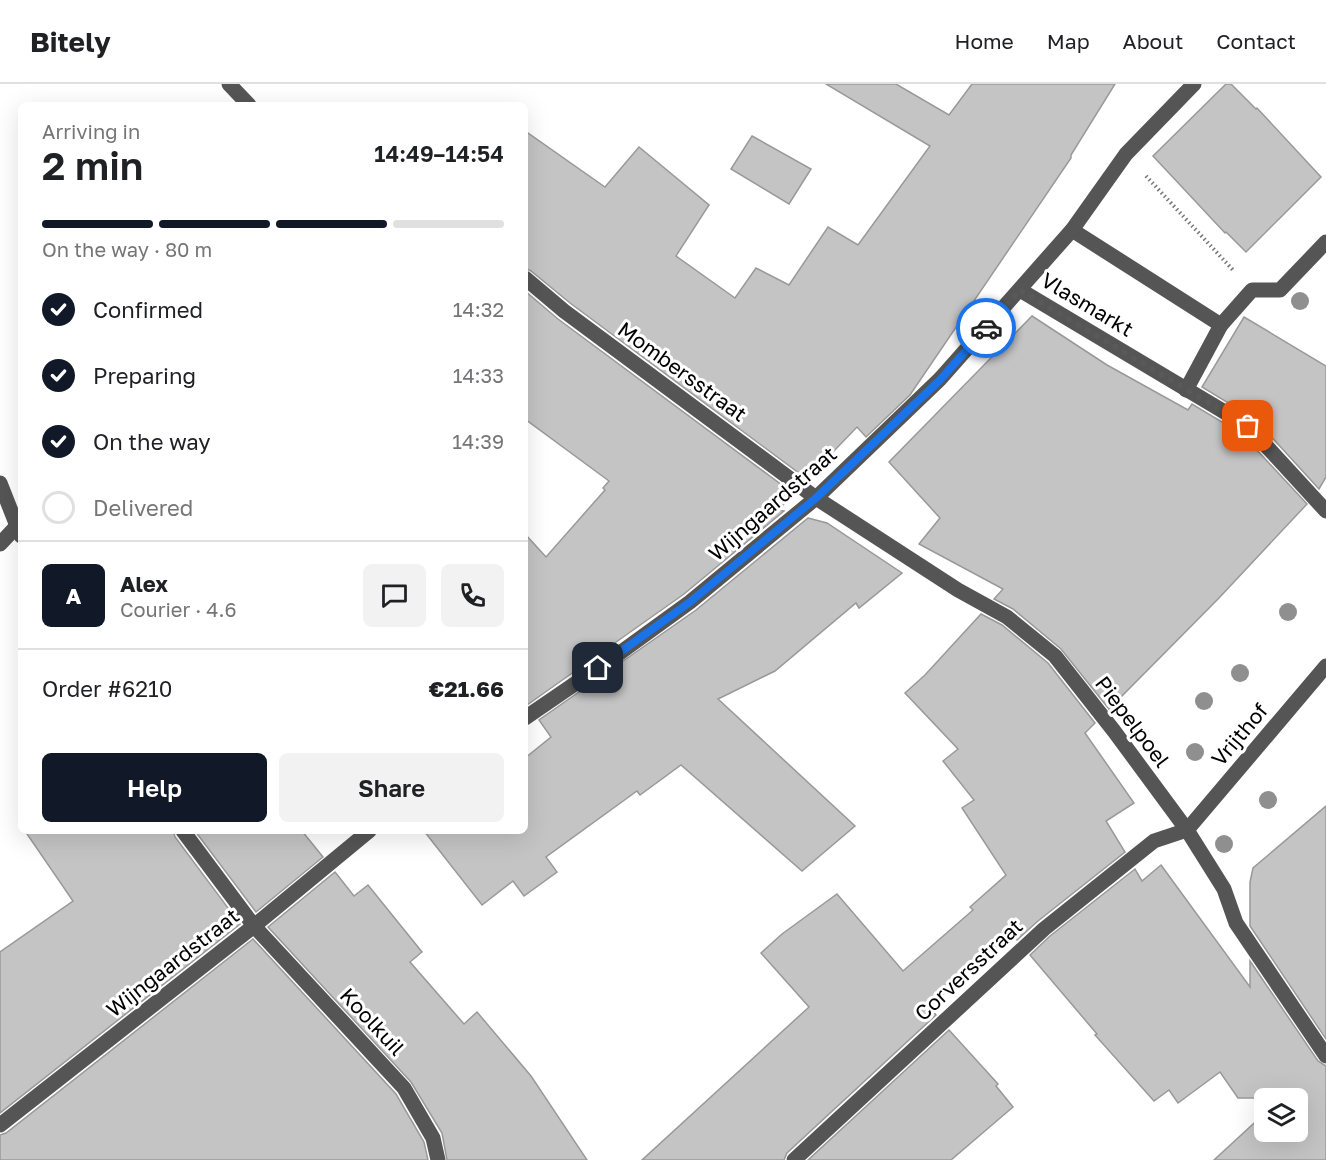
<!DOCTYPE html>
<html lang="en">
<head>
<meta charset="utf-8">
<style>
	body { margin:0; font-family:"Golos Text",sans-serif; background:#f2f2f2; color:#202124; height:100vh; display:flex; flex-direction:column; font-size:22px; white-space:nowrap }
	* { box-sizing:border-box; margin:0 }
	p { font-size:20px; color:#757577 }
	.icon { flex:none; width:33px; height:33px; fill:none; stroke:currentColor; stroke-width:2; stroke-linecap:round; stroke-linejoin:round }
	.map { position:relative; flex:1; overflow:hidden }
	.panel { position:absolute; left:18px; top:18px; width:510px; height:732px; display:flex; flex-direction:column; background:#fff; border-radius:9px; box-shadow:0 6px 24px #0002 }
	.panel>* { flex:none }
	.fabs { position:absolute; left:1254px; top:1004px; display:grid; gap:12px }
	.fabs a { display:grid; place-items:center; width:54px; height:54px; border-radius:9px; background:#fff; box-shadow:0 6px 24px #0002; font-size:30px }
	.pin { position:absolute; display:grid; place-items:center; width:51px; height:51px; color:#fff; margin:-26px; border-radius:12px; box-shadow:0 3px 9px #0006 }
	.courier { position:absolute; display:grid; place-items:center; width:60px; height:60px; margin:-30px; border:4px solid #1a73e8; border-radius:50%; background:#fff; color:#222; box-shadow:0 2px 8px #0007 }
	.summary em { font-style:normal; font-weight:600 }
	.summary div { display:flex; flex-direction:column-reverse }
	.summary { display:flex; align-items:center; justify-content:space-between; height:102px; padding:0 24px }
	h1 { font-size:39px; font-weight:600; line-height:45px }
	.bar { display:grid; grid-template-columns:repeat(4,1fr); gap:9px 6px; align-content:center; height:72px; padding:0 24px }
	.bar i { height:8px; border-radius:4px; background:#e0e0e0 }
	.bar .active { background:#111827 }
	.bar p { grid-column:span 4 }
	.line { display:flex; align-items:center; gap:15px; padding:0 24px; border-top:2px solid #e0e0e0 }
	.line div { flex:1 }
	.round { display:grid; place-items:center; flex:none; width:63px; height:63px; border-radius:9px; background:#f2f2f2 }
	ol { padding:0 24px; list-style:none }
	li { display:flex; align-items:center; gap:18px; height:66px }
	li p { margin-inline-start:auto }
	li .icon { padding:6px; border-radius:50%; background:#111827; color:#fff; stroke-width:4 }
	li:last-child { color:#757577 }
	li i { width:33px; height:33px; border:3px solid #e0e0e0; border-radius:50% }
	.primary-button { display:flex; gap:12px; margin-top:auto; padding:12px 24px }
	.primary-button a { flex:1; height:69px; border-radius:9px; background:#111827; color:#fff; font-size:24px; font-weight:600; line-height:69px; text-align:center }
	.primary-button a+a { background:#f2f2f2; color:#202124 }
	header { display:flex; align-items:center; gap:36px; box-sizing:border-box; height:84px; padding:0 30px; background:#fff; border-bottom:2px solid #e0e0e0 }
	header strong { font-size:28px }
	nav { display:flex; gap:33px; margin-inline-start:auto; font-size:21px }
	.map>svg:first-child { display:block }
</style>
</head>
<body>
<header>
<strong>Bitely</strong>
<nav><a>Home</a><a>Map</a><a>About</a><a>Contact</a></nav>
</header>
<div class="map">
<svg width="1326" height="1076" viewBox="0 0 1326 1076">
	<rect width="100%" height="100%" fill="#fff"/>
	<g fill="#c4c4c4" stroke="#999" stroke-width="1.5">
		<path d="M826,0H896L949,31L972,0H1115L1071,71V74L910,311L866,353L857,343L807,395L570,219L531,187L525,184V47L605,103L639,63L709,121L676,172L735,214L756,184L789,201L828,143L858,161L930,62Z"/>
		<path d="M1226,0H1231L1256,25L1257,24L1321,93L1246,168L1226,148L1225,149L1153,72Z"/>
		<path d="M752,52L811,85L789,120L731,85Z"/>
		<path d="M525,207L558,235L794,410L778,426L784,427L684,510L527,621L525,618V450L546,473L605,406L603,404L609,397L525,335Z"/>
		<path d="M1032,232L1107,281L1188,326L1192,320L1242,350L1307,420L1219,514L1109,625L1061,565L1013,525L994,515L1003,505L919,460L940,434L889,378Z"/>
		<path d="M1244,233L1326,282V393L1319,405L1255,335L1202,303Z"/>
		<path d="M808,434L827,439L902,489L859,524L856,519L775,587L718,615L855,742L802,787L681,681L640,711L637,707L546,773L557,788L524,812L513,797L482,821L424,747H525V674L551,653L539,636L696,526Z"/>
		<path d="M981,530L1002,541L1048,579L1095,639L1085,649L1134,719L1106,737L1125,768L1038,837L1017,856L1011,849L929,923L936,931L787,1069L784,1076H642L809,923L761,869L782,850L837,810L903,887L973,826L970,823L1006,791L962,724L974,716L943,677L958,665L905,609L925,591Z"/>
		<path d="M1326,722V955L1250,842V798L1253,784Z"/>
		<path d="M25,747H173L175,753L240,840L0,1029V868L73,817Z"/>
		<path d="M195,747H302L323,773L256,828Z"/>
		<path d="M1161,781L1250,903V877L1318,977L1326,982V1076H1214L1264,1030V1047H1298V1014H1238L1220,988L1178,1019L1169,1006L1154,1017L1095,951L1097,950L1030,871L1050,852L1135,785L1142,797Z"/>
		<path d="M335,788L354,812L368,801L422,868L410,878L464,940L477,928L531,992L587,1076H447L442,1049L411,998L268,843Z"/>
		<path d="M253,855L396,1010L424,1058L428,1076H0V1051L6,1049Z"/>
		<path d="M949,946L998,1000L996,1002L1013,1023L951,1076H808Z"/>
	</g>
	<g fill="none" stroke-linecap="round" stroke-linejoin="round">
		<path stroke="#777" stroke-width="4" stroke-dasharray="1.5 3" stroke-linecap="butt" d="M1146,92L1233,186"/>
		<g stroke="#555" stroke-width="15">
			<path d="M229,0L249,21"/>
			<path d="M1072,146L1221,241"/>
			<path d="M525,194L564,227L816,414L958,506L1007,533L1055,572L1114,647L1187,746L1224,805L1236,839L1326,972"/>
			<path d="M1020,206L1248,342L1326,427"/>
			<path d="M1186,306L1221,241L1252,206H1280L1326,158"/>
			<path d="M0,399L21,452"/>
			<path d="M0,460L16,443"/>
			<path d="M525,634L617,571L690,518L816,414L940,295L1072,146L1126,70L1194,0"/>
			<path d="M1187,746L1326,582"/>
			<path d="M183,747L254,842L404,1004L433,1054L438,1076"/>
			<path d="M0,1041L254,842L369,747"/>
			<path d="M794,1076L1044,845L1154,757L1187,746"/>
		</g>
	</g>
	<g fill="#8f8f8f">
		<circle cx="1300" cy="217" r="9"/>
		<circle cx="1288" cy="528" r="9"/>
		<circle cx="1240" cy="589" r="9"/>
		<circle cx="1204" cy="617" r="9"/>
		<circle cx="1195" cy="668" r="9"/>
		<circle cx="1268" cy="716" r="9"/>
		<circle cx="1224" cy="760" r="9"/>
	</g>
	<g fill="none" stroke-linecap="round" stroke-linejoin="round">
		<path stroke="#595959" stroke-width="6" stroke-dasharray="0 10.8" d="M986,244L1020,206L1248,342"/>
		<path stroke="#1a73e8" stroke-width="8" d="M598,584L690,518L816,414L940,296L986,244"/>
	</g>
	<g text-anchor="middle" stroke-width="6" stroke-linejoin="round" paint-order="stroke">
		<g font-size="21" fill="#000" stroke="#fff">
			<text transform="translate(1087 221) rotate(31)" y="7">Vlasmarkt</text>
			<text transform="translate(682 288) rotate(36)" y="7">Mombersstraat</text>
			<text transform="translate(773 420) rotate(-41)" y="7">Wijngaardstraat</text>
			<text transform="translate(1132 638) rotate(53)" y="7">Piepelpoel</text>
			<text transform="translate(1240 651) rotate(-50)" y="7">Vrijthof</text>
			<text transform="translate(173 879) rotate(-38)" y="7">Wijngaardstraat</text>
			<text transform="translate(969 886) rotate(-43)" y="7">Corversstraat</text>
			<text transform="translate(372 938) rotate(47)" y="7">Koolkuil</text>
		</g>
	</g>
</svg>
<div class="fabs">
<a><svg class="icon" aria-label="layers" viewBox="0 0 24 24"><path d="M12 4l9 5-9 5-9-5zM3 14l9 5 9-5"/></svg></a>
</div>
<div class="pin" style="left:1248px;top:342px;background:#ea580c"><svg class="icon" aria-label="bag" viewBox="0 0 24 24"><path d="M5 8h14l-1 12H6zM9 8a3 3 0 0 1 6 0"/></svg></div>
<div class="pin" style="left:598px;top:584px;background:#1f2937"><svg class="icon" aria-label="home" viewBox="0 0 24 24"><path d="M3 11l9-7 9 7M6 9v11h12V9"/></svg></div>
<div class="courier" style="left:986px;top:244px"><svg class="icon" aria-label="car" viewBox="0 0 24 24"><path d="M5 17H2v-5l4-1 3-4h7l3 4 3 1v5h-3M9 17h6M6 11h13"/><circle cx="7" cy="17" r="2"/><circle cx="17" cy="17" r="2"/></svg></div>
<section class="panel">
<div class="summary"><div><h1>2 min</h1><p>Arriving in</p></div><em>14:49–14:54</em></div>
<div class="bar"><i class="active"></i><i class="active"></i><i class="active"></i><i></i><p>On the way · 80 m</p></div>
<ol>
<li><svg class="icon" aria-label="check" viewBox="0 0 24 24"><path d="M5 12l5 5 9-10"/></svg>Confirmed<p>14:32</p></li>
<li><svg class="icon" aria-label="check" viewBox="0 0 24 24"><path d="M5 12l5 5 9-10"/></svg>Preparing<p>14:33</p></li>
<li><svg class="icon" aria-label="check" viewBox="0 0 24 24"><path d="M5 12l5 5 9-10"/></svg>On the way<p>14:39</p></li>
<li><i></i>Delivered</li>
</ol>
<div class="line" style="height:108px"><b class="round" style="background:#111827;color:#fff">A</b><div><b>Alex</b><p>Courier · 4.6</p></div><a class="round"><svg class="icon" aria-label="chat" viewBox="0 0 24 24"><path d="M4 5h16v11H9l-5 4z"/></svg></a><a class="round"><svg class="icon" aria-label="phone" viewBox="0 0 24 24"><path d="M5 4h4l2 5-3 2q2 4 5 5l2-3 5 2v4C11 20 4 13 5 4z"/></svg></a></div>
<div class="line" style="height:78px"><div>Order #6210</div><b>€21.66</b></div>
<div class="primary-button"><a>Help</a><a>Share</a></div>
</section>
</div>
</body>
</html>
